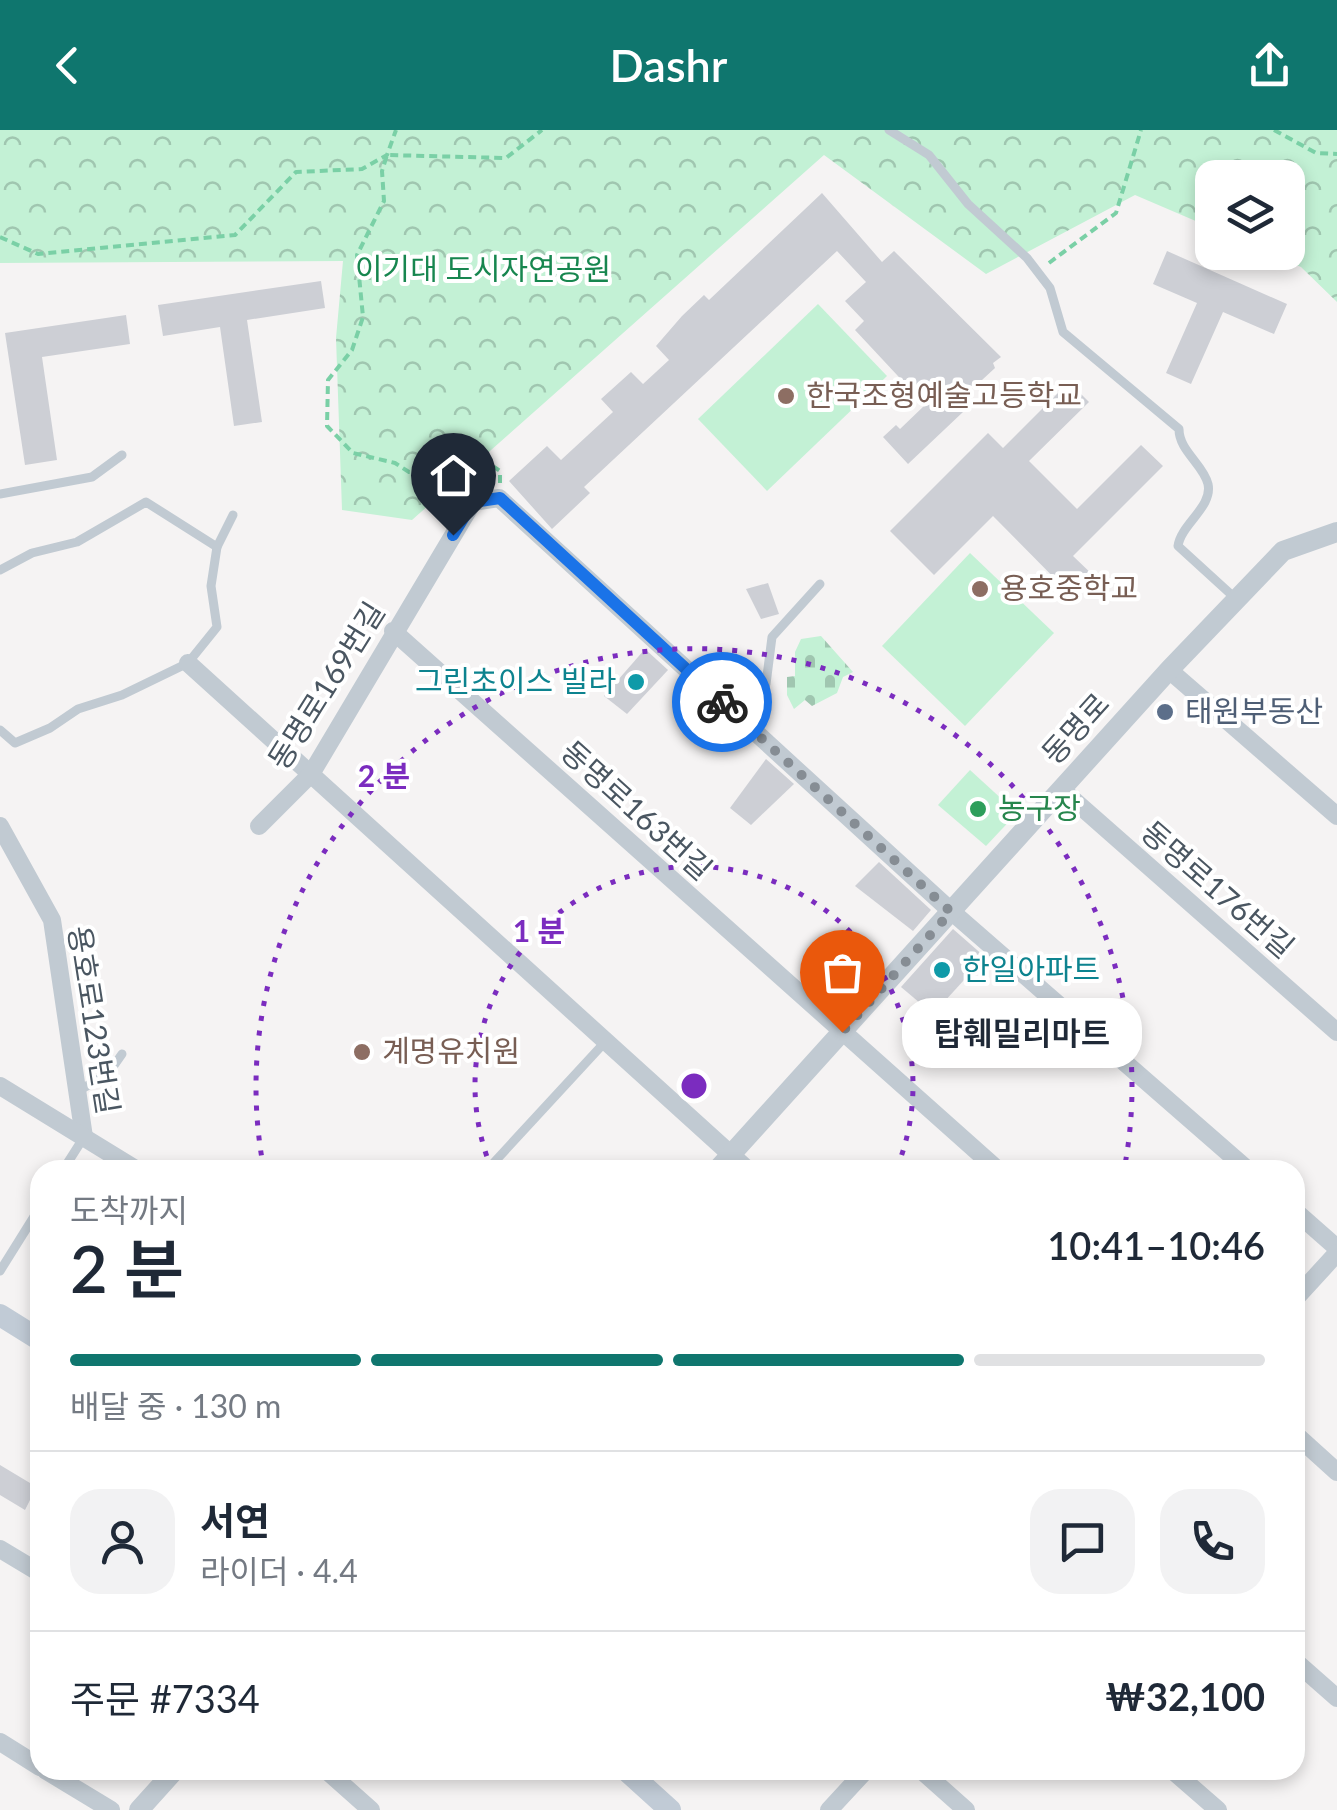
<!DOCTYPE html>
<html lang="ko">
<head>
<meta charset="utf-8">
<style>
	body { margin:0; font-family:Lato,"Noto Sans KR",sans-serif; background:#f2f2f3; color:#1f2937; height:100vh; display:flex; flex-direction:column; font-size:38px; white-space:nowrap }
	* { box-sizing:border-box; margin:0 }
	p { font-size:32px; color:#747a83 }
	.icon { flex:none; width:55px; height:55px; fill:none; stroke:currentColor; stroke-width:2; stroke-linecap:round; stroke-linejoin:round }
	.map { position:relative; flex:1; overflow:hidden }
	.sheet { position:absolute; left:30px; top:1030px; width:1275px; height:620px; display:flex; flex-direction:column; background:#fff; border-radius:30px; box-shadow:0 5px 15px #0003 }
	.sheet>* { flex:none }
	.buttons { position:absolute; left:1195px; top:30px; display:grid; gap:20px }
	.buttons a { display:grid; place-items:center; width:110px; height:110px; border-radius:20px; background:#fff; box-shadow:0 5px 15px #0003; font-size:50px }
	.pin { position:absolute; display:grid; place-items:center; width:85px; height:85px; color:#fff; margin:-102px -42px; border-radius:50% 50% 50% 0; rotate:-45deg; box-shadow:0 0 10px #0007 }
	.pin .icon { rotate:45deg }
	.courier { position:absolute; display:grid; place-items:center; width:100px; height:100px; margin:-50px; border:8px solid #1a73e8; border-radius:50%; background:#fff; color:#222; box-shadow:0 2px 12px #0007 }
	.bubble { position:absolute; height:70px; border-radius:30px; background:#fff; box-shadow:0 5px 15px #0003; font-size:32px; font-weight:600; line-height:70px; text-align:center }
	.headline em { font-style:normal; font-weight:600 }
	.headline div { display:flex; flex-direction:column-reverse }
	.headline { display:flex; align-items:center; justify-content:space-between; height:170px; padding:0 40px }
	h1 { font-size:65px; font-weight:600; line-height:75px }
	.bar { display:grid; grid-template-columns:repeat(4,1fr); gap:15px 10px; align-content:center; height:120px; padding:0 40px }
	.bar i { height:12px; border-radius:8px; background:#e0e1e3 }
	.bar .on { background:#0f766e }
	.bar p { grid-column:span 4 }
	.line { display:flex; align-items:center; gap:25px; padding:0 40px; border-top:2px solid #e0e1e3 }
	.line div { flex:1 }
	.round { display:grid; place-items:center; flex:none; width:105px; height:105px; border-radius:30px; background:#f2f2f3 }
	header { display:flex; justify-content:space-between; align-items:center; height:130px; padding:0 40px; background:#0f766e; color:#fff; font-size:45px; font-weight:600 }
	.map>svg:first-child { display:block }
</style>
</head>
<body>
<header><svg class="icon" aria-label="back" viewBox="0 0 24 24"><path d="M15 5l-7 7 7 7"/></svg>Dashr<svg class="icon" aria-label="share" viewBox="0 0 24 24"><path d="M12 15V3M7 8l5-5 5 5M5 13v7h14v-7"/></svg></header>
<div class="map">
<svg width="1337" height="1680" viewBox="0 0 1337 1680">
	<defs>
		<pattern id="forest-crowns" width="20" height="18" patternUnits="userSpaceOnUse" patternTransform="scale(2.5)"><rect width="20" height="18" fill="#c3f1d5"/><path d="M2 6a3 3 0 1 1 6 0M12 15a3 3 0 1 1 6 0" fill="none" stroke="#a0c6b0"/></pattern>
		<pattern id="cemetery-stones" width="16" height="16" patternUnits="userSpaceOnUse" patternTransform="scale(2.5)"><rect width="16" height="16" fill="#c3f1d5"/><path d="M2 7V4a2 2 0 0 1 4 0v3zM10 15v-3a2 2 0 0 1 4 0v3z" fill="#a0c6b0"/></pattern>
	</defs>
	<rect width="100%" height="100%" fill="#f5f3f3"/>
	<g fill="#c3f1d5">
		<path d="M818,174L887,246L767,361L698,289Z"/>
		<path d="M970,423L1054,503L965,596L882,516Z"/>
		<path d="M970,640L1017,683L986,716L938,675Z"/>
	</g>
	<path fill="url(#forest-crowns)" d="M0,0H1337V172L1301,137L1268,123L1288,122V48H1212V98L1135,65L986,144L824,25L412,390L342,380L336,208L343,131L0,133Z"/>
	<path fill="url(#cemetery-stones)" d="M821,506L853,542L843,547L837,563L812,576L805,570L794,579L787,565V547L795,546V522L801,509Z"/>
	<g fill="#cdcfd5">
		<path d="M822,63L882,132L894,121L1001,227L993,233L995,238L956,274L963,282L908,334L883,307L896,295L900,299L925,275L855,200L864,191L845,171L866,152L837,121L584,357L590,363L552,399L509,351L547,316L561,330L613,282L601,269L631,242L643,254L669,230L656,216L682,186L704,165L709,170Z"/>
		<path d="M1167,121L1287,174L1274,204L1223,182L1191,254L1166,243L1197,173L1153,154Z"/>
		<path d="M321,151L325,178L247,190L262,292L234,296L220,197L163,206L158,175Z"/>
		<path d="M126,185L130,214L42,227L57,330L25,335L5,203Z"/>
		<path d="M1069,252L1089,272L1029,331L1077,379L1141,315L1163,336L1073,426L1096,448L1075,469L993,386L934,445L890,401L988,303L1003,318Z"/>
		<path d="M768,453L779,484L761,489L746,459Z"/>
		<path d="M645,519L668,540L627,584L604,566Z"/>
		<path d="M766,629L794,654L751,695L730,678Z"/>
		<path d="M879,732L931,780L913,801L855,756Z"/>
		<path d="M953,799L985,827L933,884L901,857Z"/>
		<path d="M0,1335L40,1359V1376L30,1370L25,1380L0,1365Z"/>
	</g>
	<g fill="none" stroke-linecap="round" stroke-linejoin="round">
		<g stroke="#7ad0a6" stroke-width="4" stroke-dasharray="8 5" stroke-linecap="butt">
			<path d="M1274,0L1316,23L1337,24"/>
			<path d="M0,107L38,124L235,105L296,42L362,39L387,25L396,0"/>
			<path d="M1049,133L1116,83L1141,0"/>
			<path d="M500,353V341L494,337L446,344L409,342L395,333L353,323L327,296L328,250L352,220L363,187L357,125L384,71L382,41L387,25L506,28L542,0"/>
		</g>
		<g stroke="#c1cad2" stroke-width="9">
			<path d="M889,0L929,25L968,74L1027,128L1050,158L1063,202L1179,299C1179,321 1203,334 1208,354C1213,377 1181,394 1178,416L1235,468"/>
			<path d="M0,364L92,347L122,325"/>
			<path d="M217,417L233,385"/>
			<path d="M0,440L32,423L77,412L146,372L217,417L211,456L217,497L188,533L122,565L78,579L50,598L15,613L0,600"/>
			<path d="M733,582L766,554L772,507L820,454"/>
			<path d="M78,961L108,944L122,924"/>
			<path d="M63,1040L84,1007"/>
			<path d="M487,1040L606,911"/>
			<path d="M0,1141L40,1077"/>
		</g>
		<g stroke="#c1cad2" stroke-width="18">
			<path d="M393,501L998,1040"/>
			<path d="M188,533L748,1040"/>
			<path d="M1169,540L1337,686"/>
			<path d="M1061,659L1337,902"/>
			<path d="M0,696L52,790L84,1007"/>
			<path d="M259,696L311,644L473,372L499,368L951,781L1248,1040"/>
			<path d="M0,956L137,1040"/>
			<path d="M1295,1081L1337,1118"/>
			<path d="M1295,1169L1337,1123"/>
			<path d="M1295,1304L1337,1342"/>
			<path d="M0,1419L40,1443"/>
			<path d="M1295,1531L1337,1568"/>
			<path d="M0,1612L40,1637"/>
			<path d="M45,1640L111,1680"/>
			<path d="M326,1640L371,1680"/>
			<path d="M921,1640L966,1680"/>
			<path d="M1172,1640L1218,1680"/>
			<path d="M829,1680L866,1640"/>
		</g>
		<g stroke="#c1cad2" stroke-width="20">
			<path d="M717,1040L1169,540L1283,421L1337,402"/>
			<path d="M139,1680L175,1640"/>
		</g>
		<g stroke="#c1cbd6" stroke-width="22">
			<path d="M0,1185L40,1210"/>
			<path d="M626,1640L670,1680"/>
		</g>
	</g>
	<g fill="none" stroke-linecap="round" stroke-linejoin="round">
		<path stroke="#868d94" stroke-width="10" stroke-dasharray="0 18" d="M722,572L951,782L842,902"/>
		<path stroke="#1a73e8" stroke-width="12" d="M453,405L473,372L500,368L722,572"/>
	</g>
	<g fill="none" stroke="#7b2cbf" stroke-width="5" stroke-dasharray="5 10">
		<path d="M492 1040A219 219 0 1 1 896 1040"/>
		<path d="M264 1040A438 438 0 1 1 1124 1040"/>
	</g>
	<g fill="#8d6e63" stroke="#fff" stroke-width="4">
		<circle cx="786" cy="266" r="10"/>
		<circle cx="980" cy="459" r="10"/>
		<circle cx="362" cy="922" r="10"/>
	</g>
	<g fill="#0f9aa8" stroke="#fff" stroke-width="4">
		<circle cx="636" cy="552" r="10"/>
		<circle cx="942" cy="840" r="10"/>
	</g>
	<circle fill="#5c6f8a" stroke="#fff" stroke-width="4" cx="1165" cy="582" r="10"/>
	<circle fill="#2e9e5b" stroke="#fff" stroke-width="4" cx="978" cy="679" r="10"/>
	<g text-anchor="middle" stroke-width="8" stroke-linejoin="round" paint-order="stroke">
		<g font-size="30" fill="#17864f" stroke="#fff">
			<text x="483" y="150">이기대 도시자연공원</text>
		</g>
		<g font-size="30" fill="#785e54" stroke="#fff" text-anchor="start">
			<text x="806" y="276">한국조형예술고등학교</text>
			<text x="1000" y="469">용호중학교</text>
			<text x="382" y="932">계명유치원</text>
		</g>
		<g font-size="30" fill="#0d838f" stroke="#fff" text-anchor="end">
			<text x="616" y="562">그린초이스 빌라</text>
			<text x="962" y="850" text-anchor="start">한일아파트</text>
		</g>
		<g font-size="30" fill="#4a5661" stroke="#fff">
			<text transform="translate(327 556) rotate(-58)" y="10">동명로169번길</text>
			<text transform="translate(1076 599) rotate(-48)" y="10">동명로</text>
			<text transform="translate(636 681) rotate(42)" y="10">동명로163번길</text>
			<text transform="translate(1217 760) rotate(41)" y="10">동명로176번길</text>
			<text transform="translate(93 890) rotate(81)" y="10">용호로123번길</text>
		</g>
		<g font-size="30" fill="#4e5e75" stroke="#fff" text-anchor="start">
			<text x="1185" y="592">태원부동산</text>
		</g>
		<g font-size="30" fill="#27864d" stroke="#fff" text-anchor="start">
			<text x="998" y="689">농구장</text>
		</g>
	</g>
	<circle cx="694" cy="956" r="15" fill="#7b2cbf" stroke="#fff" stroke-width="5"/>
	<g font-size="30" text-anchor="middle" font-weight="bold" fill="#7b2cbf" stroke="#fff" stroke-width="8" stroke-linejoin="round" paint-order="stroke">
		<text x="384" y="657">2 분</text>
		<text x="539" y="812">1 분</text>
	</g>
</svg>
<div class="buttons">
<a><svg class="icon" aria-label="layers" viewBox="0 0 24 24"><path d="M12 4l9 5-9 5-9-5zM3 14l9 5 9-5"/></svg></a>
</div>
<div class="pin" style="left:842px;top:902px;background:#ea580c"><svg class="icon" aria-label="bag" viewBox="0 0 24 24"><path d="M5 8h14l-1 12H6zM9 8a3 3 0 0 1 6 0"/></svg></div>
<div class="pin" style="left:453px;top:405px;background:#1f2937"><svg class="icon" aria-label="home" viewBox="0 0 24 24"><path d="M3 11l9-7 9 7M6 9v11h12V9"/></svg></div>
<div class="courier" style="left:722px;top:572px"><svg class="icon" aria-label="bike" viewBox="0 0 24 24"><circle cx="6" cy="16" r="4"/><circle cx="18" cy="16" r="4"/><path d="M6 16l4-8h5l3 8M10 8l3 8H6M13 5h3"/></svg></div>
<div class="bubble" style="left:902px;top:868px;width:240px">탑훼밀리마트</div>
<section class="sheet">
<div class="headline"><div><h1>2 분</h1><p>도착까지</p></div><em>10:41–10:46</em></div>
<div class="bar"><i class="on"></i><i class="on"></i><i class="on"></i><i></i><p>배달 중 · 130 m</p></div>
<div class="line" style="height:180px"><a class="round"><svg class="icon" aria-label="person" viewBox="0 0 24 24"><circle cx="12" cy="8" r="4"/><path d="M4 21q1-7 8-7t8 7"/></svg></a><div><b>서연</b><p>라이더 · 4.4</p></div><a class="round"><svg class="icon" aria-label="chat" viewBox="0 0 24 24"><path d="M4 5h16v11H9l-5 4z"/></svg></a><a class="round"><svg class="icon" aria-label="phone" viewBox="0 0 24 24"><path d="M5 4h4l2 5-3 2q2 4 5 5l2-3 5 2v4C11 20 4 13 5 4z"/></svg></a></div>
<div class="line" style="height:130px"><div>주문 #7334</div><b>₩32,100</b></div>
</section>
</div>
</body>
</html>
